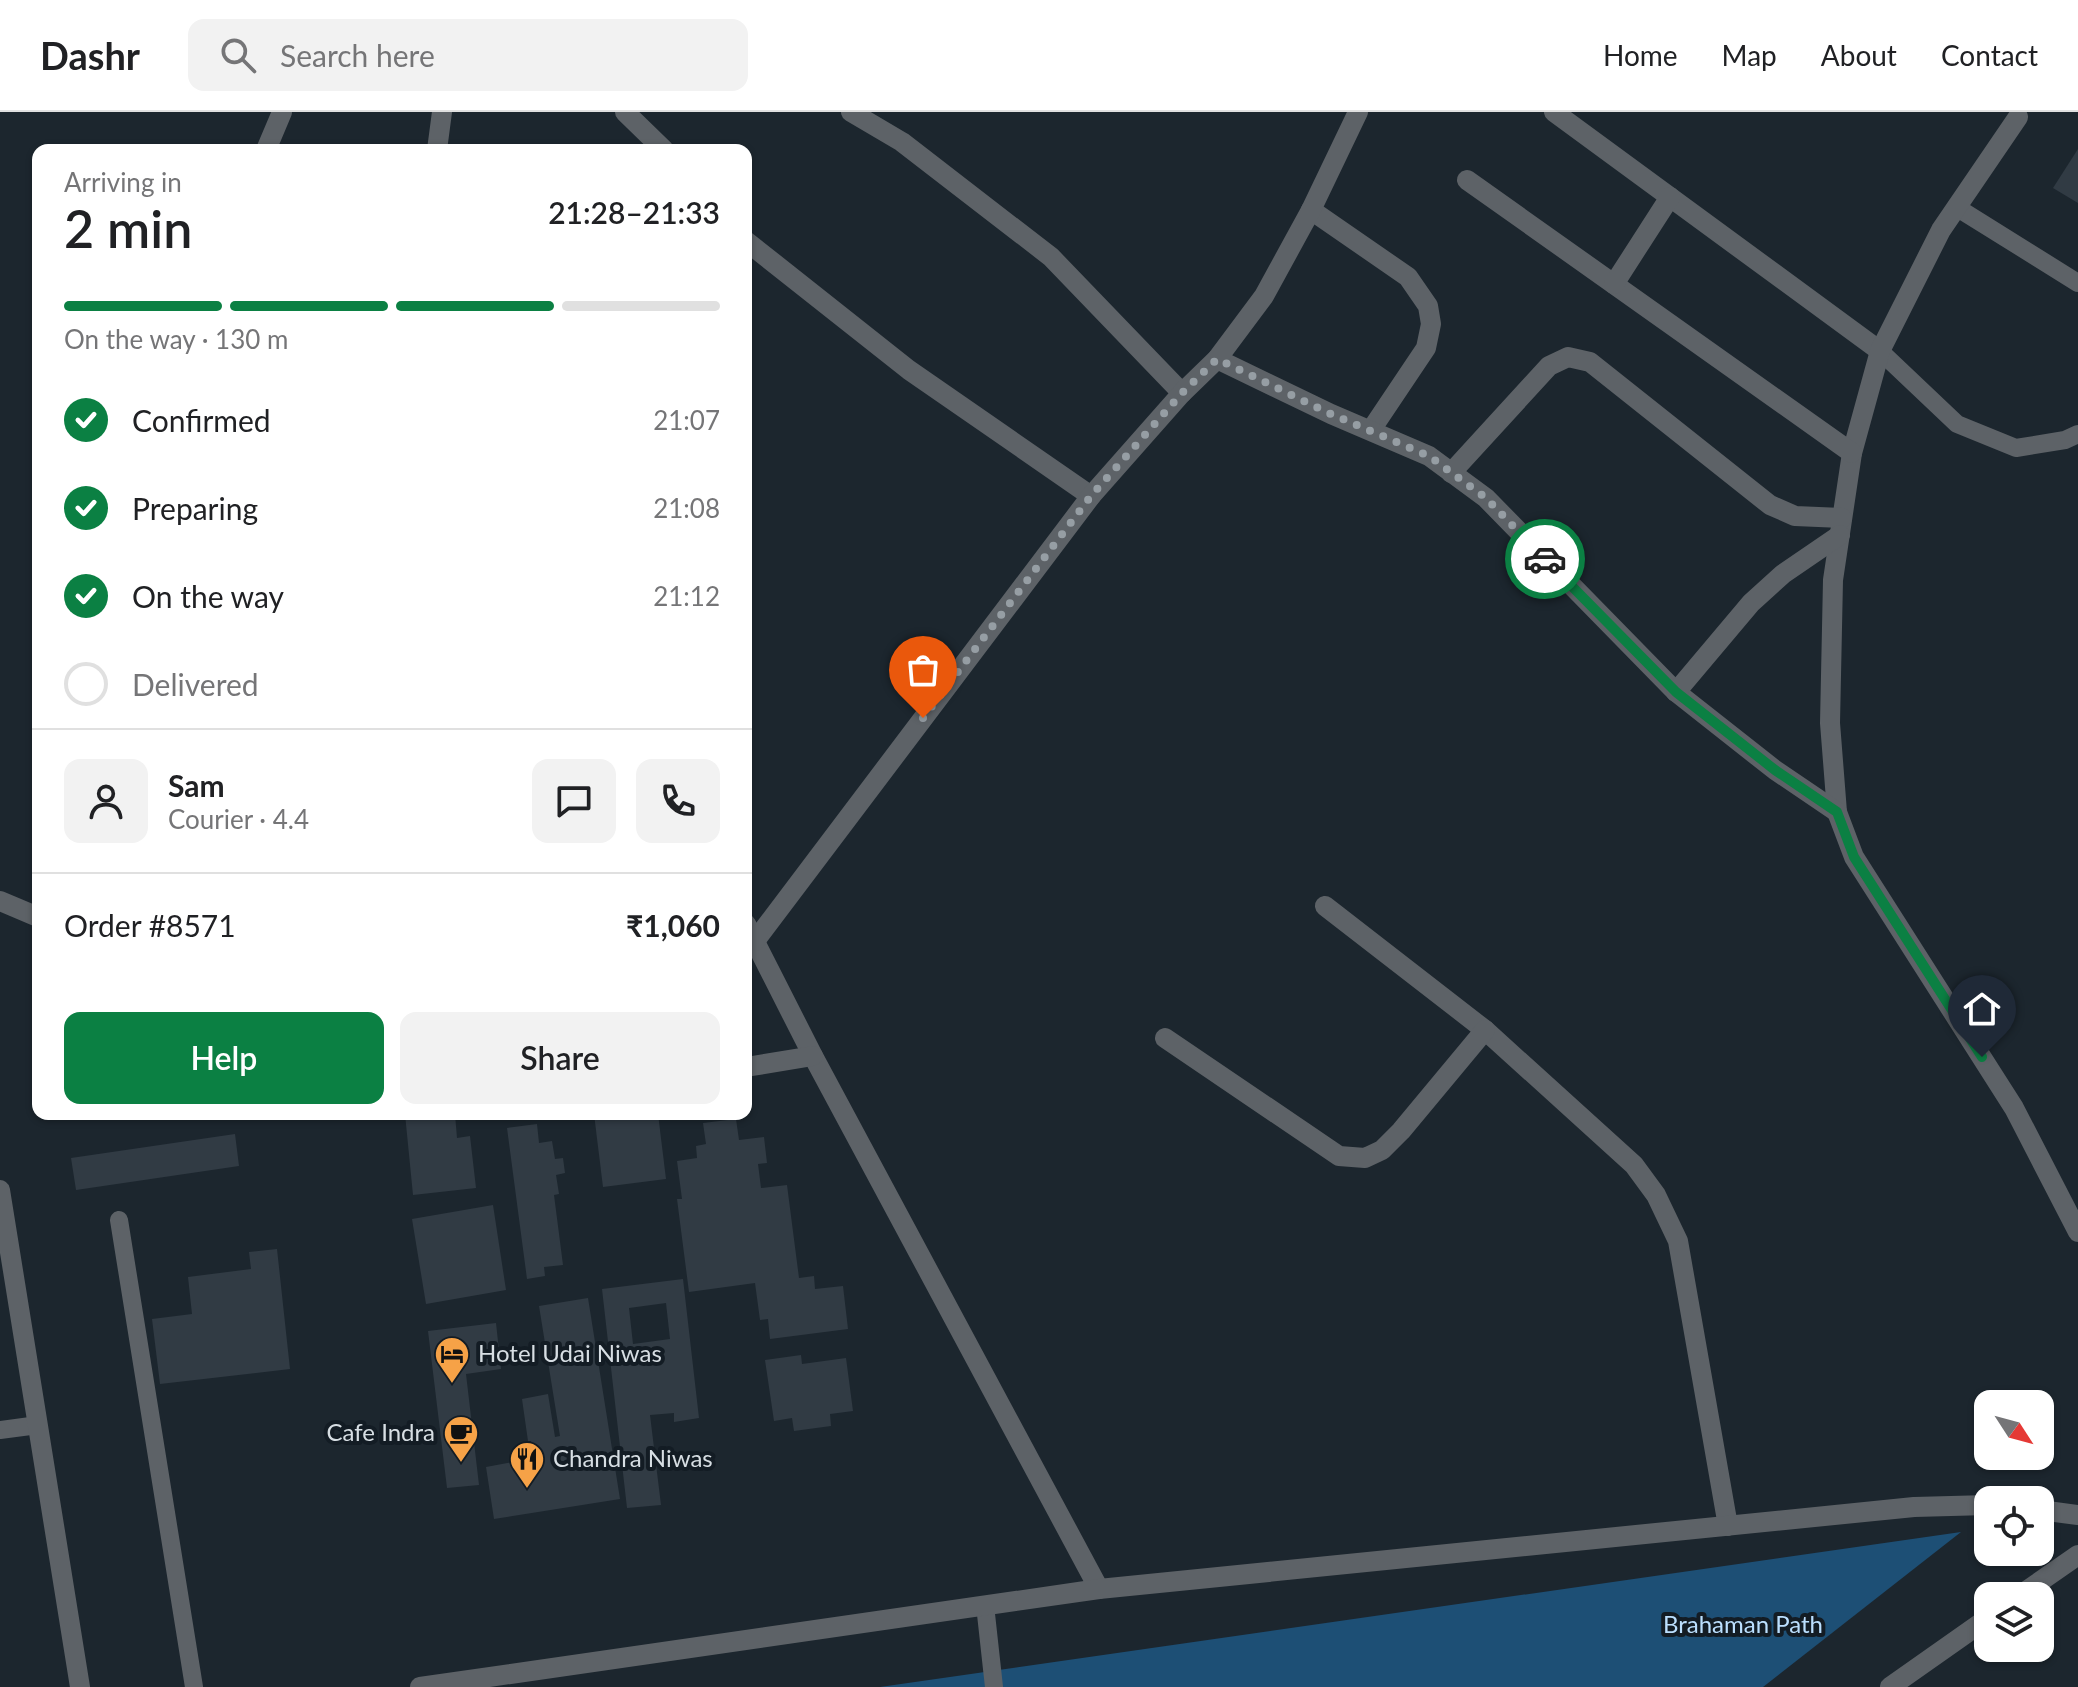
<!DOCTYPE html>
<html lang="en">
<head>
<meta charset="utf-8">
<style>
	body { margin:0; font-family:Lato,sans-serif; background:#f2f2f2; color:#202124; height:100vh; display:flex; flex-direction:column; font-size:30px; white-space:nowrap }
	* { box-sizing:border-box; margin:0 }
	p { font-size:26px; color:#757577 }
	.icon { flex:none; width:44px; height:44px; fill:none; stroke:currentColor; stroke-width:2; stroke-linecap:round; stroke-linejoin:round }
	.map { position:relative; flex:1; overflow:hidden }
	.side { position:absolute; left:32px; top:32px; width:720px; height:976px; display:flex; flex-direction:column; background:#fff; border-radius:16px; box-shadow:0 2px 6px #0004 }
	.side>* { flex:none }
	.needle { width:52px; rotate:126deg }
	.tools { position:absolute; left:1974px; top:1278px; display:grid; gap:16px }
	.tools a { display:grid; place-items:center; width:80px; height:80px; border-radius:16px; background:#fff; box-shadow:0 2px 6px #0004; font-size:40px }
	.pin { position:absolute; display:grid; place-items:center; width:68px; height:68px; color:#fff; margin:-82px -34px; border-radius:50% 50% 50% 0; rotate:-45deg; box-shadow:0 0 8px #0007 }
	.pin .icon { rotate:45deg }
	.courier { position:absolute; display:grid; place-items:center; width:80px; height:80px; margin:-40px; border:6px solid #0b8043; border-radius:50%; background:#fff; color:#222; box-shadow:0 2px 10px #0007 }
	.head em { font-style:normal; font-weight:600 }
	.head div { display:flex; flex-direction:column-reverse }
	.head { display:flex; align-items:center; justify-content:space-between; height:136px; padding:0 32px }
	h1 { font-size:52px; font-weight:600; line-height:60px }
	.bar { display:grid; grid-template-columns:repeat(4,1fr); gap:12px 8px; align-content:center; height:96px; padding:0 32px }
	.bar i { height:10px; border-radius:6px; background:#e0e0e0 }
	.bar .active { background:#0b8043 }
	.bar p { grid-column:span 4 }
	.line { display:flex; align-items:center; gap:20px; padding:0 32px; border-top:2px solid #e0e0e0 }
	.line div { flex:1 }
	.round { display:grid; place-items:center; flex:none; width:84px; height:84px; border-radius:16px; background:#f2f2f2 }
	ol { padding:0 32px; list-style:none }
	li { display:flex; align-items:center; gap:24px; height:88px }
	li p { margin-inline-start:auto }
	li .icon { padding:8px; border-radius:50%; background:#0b8043; color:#fff; stroke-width:4 }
	li:last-child { color:#757577 }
	li i { width:44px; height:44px; border:4px solid #e0e0e0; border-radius:50% }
	.primary-button { display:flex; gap:16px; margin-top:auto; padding:16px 32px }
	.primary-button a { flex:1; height:92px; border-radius:16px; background:#0b8043; color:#fff; font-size:32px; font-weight:600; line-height:92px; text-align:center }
	.primary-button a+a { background:#f2f2f2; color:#202124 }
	header { display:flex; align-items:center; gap:48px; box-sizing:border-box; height:112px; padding:0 40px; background:#fff; border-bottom:2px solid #e0e0e0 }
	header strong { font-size:38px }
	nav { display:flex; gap:44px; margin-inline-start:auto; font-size:28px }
	.search { width:560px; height:72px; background:#f2f2f2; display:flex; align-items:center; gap:20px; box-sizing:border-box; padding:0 28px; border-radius:16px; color:#757577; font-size:30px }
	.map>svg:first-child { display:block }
</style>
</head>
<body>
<header>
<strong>Dashr</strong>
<div class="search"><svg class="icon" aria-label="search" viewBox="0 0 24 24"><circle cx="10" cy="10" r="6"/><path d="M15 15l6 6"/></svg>Search here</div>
<nav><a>Home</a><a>Map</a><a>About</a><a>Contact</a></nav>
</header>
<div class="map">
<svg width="2078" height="1575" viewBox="0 0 2078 1575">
	<rect width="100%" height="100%" fill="#1c262e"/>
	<path fill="#1d4f75" d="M1961,1420L1763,1575H880Z"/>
	<g fill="#313b44" fill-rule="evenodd">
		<path d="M2078,37V91L2053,76Z"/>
		<path d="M405,1002H455L457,1026L470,1024L476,1076L413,1083Z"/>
		<path d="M594,1002H658L666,1067L603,1075Z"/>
		<path d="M736,1007L739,1028L764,1025L767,1051L758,1052L761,1076L787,1073L799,1166L814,1164L815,1177L843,1174L848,1217L770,1227L768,1207L760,1208L755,1171L689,1180L677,1087H682L677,1049L697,1046L696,1034L706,1032L703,1011Z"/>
		<path d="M537,1012L539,1031L552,1029L555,1047L563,1046L565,1061L556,1063L559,1082L554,1083L563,1153L544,1155L545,1164L527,1167L507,1016Z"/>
		<path d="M235,1022L239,1054L76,1078L71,1046Z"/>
		<path d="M493,1093L506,1178L426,1192L412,1107Z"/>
		<path d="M277,1137L290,1257L160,1272L152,1207L192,1202L188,1165L251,1157L249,1140Z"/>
		<path d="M683,1167L699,1306L674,1310V1301L650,1303L661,1393L627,1396L602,1177ZM666,1191L670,1227L633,1232L629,1196Z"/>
		<path d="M588,1186L620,1387L494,1407L486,1355L534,1346L531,1329H528L522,1287L548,1282L555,1325L560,1324L539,1194Z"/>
		<path d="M496,1211L501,1257L466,1262L479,1373L447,1376L428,1219Z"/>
		<path d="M801,1243L802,1252L846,1246L853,1299L830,1302L831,1314L794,1319L792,1306L774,1309L765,1248Z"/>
	</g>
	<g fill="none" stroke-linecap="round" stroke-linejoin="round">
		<g stroke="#5d6267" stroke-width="18">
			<path d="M1956,95L2078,171"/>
			<path d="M1880,239L1957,312L2016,336L2065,328L2078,322"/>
			<path d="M119,1108L194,1575"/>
			<path d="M0,1318L38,1313"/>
			<path d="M985,1493L994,1575"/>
		</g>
		<g stroke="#5d6267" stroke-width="20">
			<path d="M625,0L664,38"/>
			<path d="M851,0L902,30L1051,145L1182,281"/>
			<path d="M1554,0L1880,239"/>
			<path d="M2018,5L1941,118L1880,239L1852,341L1833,468L1830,611L1837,700L1854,745L2014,996L2078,1120"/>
			<path d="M266,38L282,0"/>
			<path d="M437,38L442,0"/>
			<path d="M1467,68L1852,341"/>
			<path d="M1311,98L1408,165L1428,194L1431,212L1426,236L1371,318"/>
			<path d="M746,129L909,258L1091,384"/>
			<path d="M1614,172L1670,85"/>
			<path d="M1217,247L1331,302L1429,344L1486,386L1676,580L1775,658L1837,700"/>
			<path d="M1451,361L1549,254L1568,245L1590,250L1770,393L1795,404L1842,406"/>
			<path d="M1676,580L1751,491L1783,462L1840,423"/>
			<path d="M0,789L38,805"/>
			<path d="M1325,794L1485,918L1634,1053L1656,1083L1678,1129L1728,1414"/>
			<path d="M746,812L813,944L1099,1477"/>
			<path d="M755,829L1091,384L1182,281L1217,247L1264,184L1311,98L1358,0"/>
			<path d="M1165,926L1339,1044L1365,1046L1382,1038L1401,1019L1485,918"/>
			<path d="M746,955L813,944"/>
			<path d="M0,1078L80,1575"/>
			<path d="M2040,1398L2078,1403"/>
			<path d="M2019,1484L2078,1443"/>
			<path d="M420,1575L1099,1477L1914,1395L1988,1393"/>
			<path d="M1890,1575L1988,1506"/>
		</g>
	</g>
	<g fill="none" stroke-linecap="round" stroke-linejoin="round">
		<path stroke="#969ea4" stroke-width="8" stroke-dasharray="0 14.4" d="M923,606L1091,384L1182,281L1217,247L1331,302L1429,344L1486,386L1545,447"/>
		<path stroke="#0b8043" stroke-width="10" d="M1545,447L1676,580L1775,658L1837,700L1854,745L1982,945"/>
	</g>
	<defs>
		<g id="hotel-pin" transform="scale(1.8)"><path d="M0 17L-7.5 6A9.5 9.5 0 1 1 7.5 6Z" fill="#f6a247" stroke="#131c24"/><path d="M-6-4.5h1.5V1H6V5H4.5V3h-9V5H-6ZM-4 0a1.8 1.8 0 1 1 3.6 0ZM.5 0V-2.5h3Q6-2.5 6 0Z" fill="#111"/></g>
		<g id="cafe-pin" transform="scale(1.8)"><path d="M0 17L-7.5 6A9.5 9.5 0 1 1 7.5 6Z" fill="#f6a247" stroke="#131c24"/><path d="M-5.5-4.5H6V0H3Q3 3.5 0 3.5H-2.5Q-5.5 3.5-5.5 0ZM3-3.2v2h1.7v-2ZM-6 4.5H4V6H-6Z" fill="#111"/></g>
		<g id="restaurant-pin" transform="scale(1.8)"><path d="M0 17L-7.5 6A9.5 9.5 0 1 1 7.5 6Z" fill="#f6a247" stroke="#131c24"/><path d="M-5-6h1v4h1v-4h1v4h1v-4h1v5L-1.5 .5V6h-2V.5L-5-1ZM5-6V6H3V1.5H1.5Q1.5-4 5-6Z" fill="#111"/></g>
	</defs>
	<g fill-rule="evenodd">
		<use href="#hotel-pin" x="452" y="1242"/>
		<use href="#cafe-pin" x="461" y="1321"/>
		<use href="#restaurant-pin" x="527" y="1347"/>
	</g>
	<g text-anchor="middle" stroke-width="8" stroke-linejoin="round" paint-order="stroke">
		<g font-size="24" fill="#d7dee3" stroke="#131c24" text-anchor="start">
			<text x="478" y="1250">Hotel Udai Niwas</text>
			<text x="435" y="1329" text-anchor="end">Cafe Indra</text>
			<text x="553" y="1355">Chandra Niwas</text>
		</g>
		<g font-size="24" fill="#bbdffe" stroke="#131c24">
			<text x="1743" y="1521">Brahaman Path</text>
		</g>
	</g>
</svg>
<div class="tools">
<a><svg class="needle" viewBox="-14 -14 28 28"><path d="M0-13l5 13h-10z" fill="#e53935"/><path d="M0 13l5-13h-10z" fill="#757577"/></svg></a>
<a><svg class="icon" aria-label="locate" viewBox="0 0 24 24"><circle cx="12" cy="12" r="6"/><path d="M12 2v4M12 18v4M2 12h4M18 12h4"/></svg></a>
<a><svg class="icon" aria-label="layers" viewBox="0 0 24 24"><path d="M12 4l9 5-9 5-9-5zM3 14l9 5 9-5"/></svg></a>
</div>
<div class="pin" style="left:923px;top:606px;background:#ea580c"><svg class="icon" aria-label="bag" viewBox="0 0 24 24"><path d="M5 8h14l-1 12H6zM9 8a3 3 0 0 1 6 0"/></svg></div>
<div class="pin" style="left:1982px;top:945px;background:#1f2937"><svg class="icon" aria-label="home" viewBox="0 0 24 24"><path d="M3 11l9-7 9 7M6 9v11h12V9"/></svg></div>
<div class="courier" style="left:1545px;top:447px"><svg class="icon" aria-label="car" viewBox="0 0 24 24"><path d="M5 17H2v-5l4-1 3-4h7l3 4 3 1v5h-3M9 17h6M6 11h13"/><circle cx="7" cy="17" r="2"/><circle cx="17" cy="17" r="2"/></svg></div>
<section class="side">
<div class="head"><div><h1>2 min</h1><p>Arriving in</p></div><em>21:28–21:33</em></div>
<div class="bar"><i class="active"></i><i class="active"></i><i class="active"></i><i></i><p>On the way · 130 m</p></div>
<ol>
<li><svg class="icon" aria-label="check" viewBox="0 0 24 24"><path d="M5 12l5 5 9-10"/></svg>Confirmed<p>21:07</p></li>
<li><svg class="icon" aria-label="check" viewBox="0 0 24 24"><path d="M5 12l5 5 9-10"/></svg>Preparing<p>21:08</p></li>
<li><svg class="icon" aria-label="check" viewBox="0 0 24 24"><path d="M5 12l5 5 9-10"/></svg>On the way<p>21:12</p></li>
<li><i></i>Delivered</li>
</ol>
<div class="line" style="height:144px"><a class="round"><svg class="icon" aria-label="person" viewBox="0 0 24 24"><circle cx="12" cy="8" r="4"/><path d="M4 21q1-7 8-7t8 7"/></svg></a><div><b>Sam</b><p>Courier · 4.4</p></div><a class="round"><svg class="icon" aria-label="chat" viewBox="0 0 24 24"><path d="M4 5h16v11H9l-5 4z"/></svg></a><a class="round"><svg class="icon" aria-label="phone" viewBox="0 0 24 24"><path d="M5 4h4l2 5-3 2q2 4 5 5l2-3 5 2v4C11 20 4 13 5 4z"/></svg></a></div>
<div class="line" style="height:104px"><div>Order #8571</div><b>₹1,060</b></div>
<div class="primary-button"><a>Help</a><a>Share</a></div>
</section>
</div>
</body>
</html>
